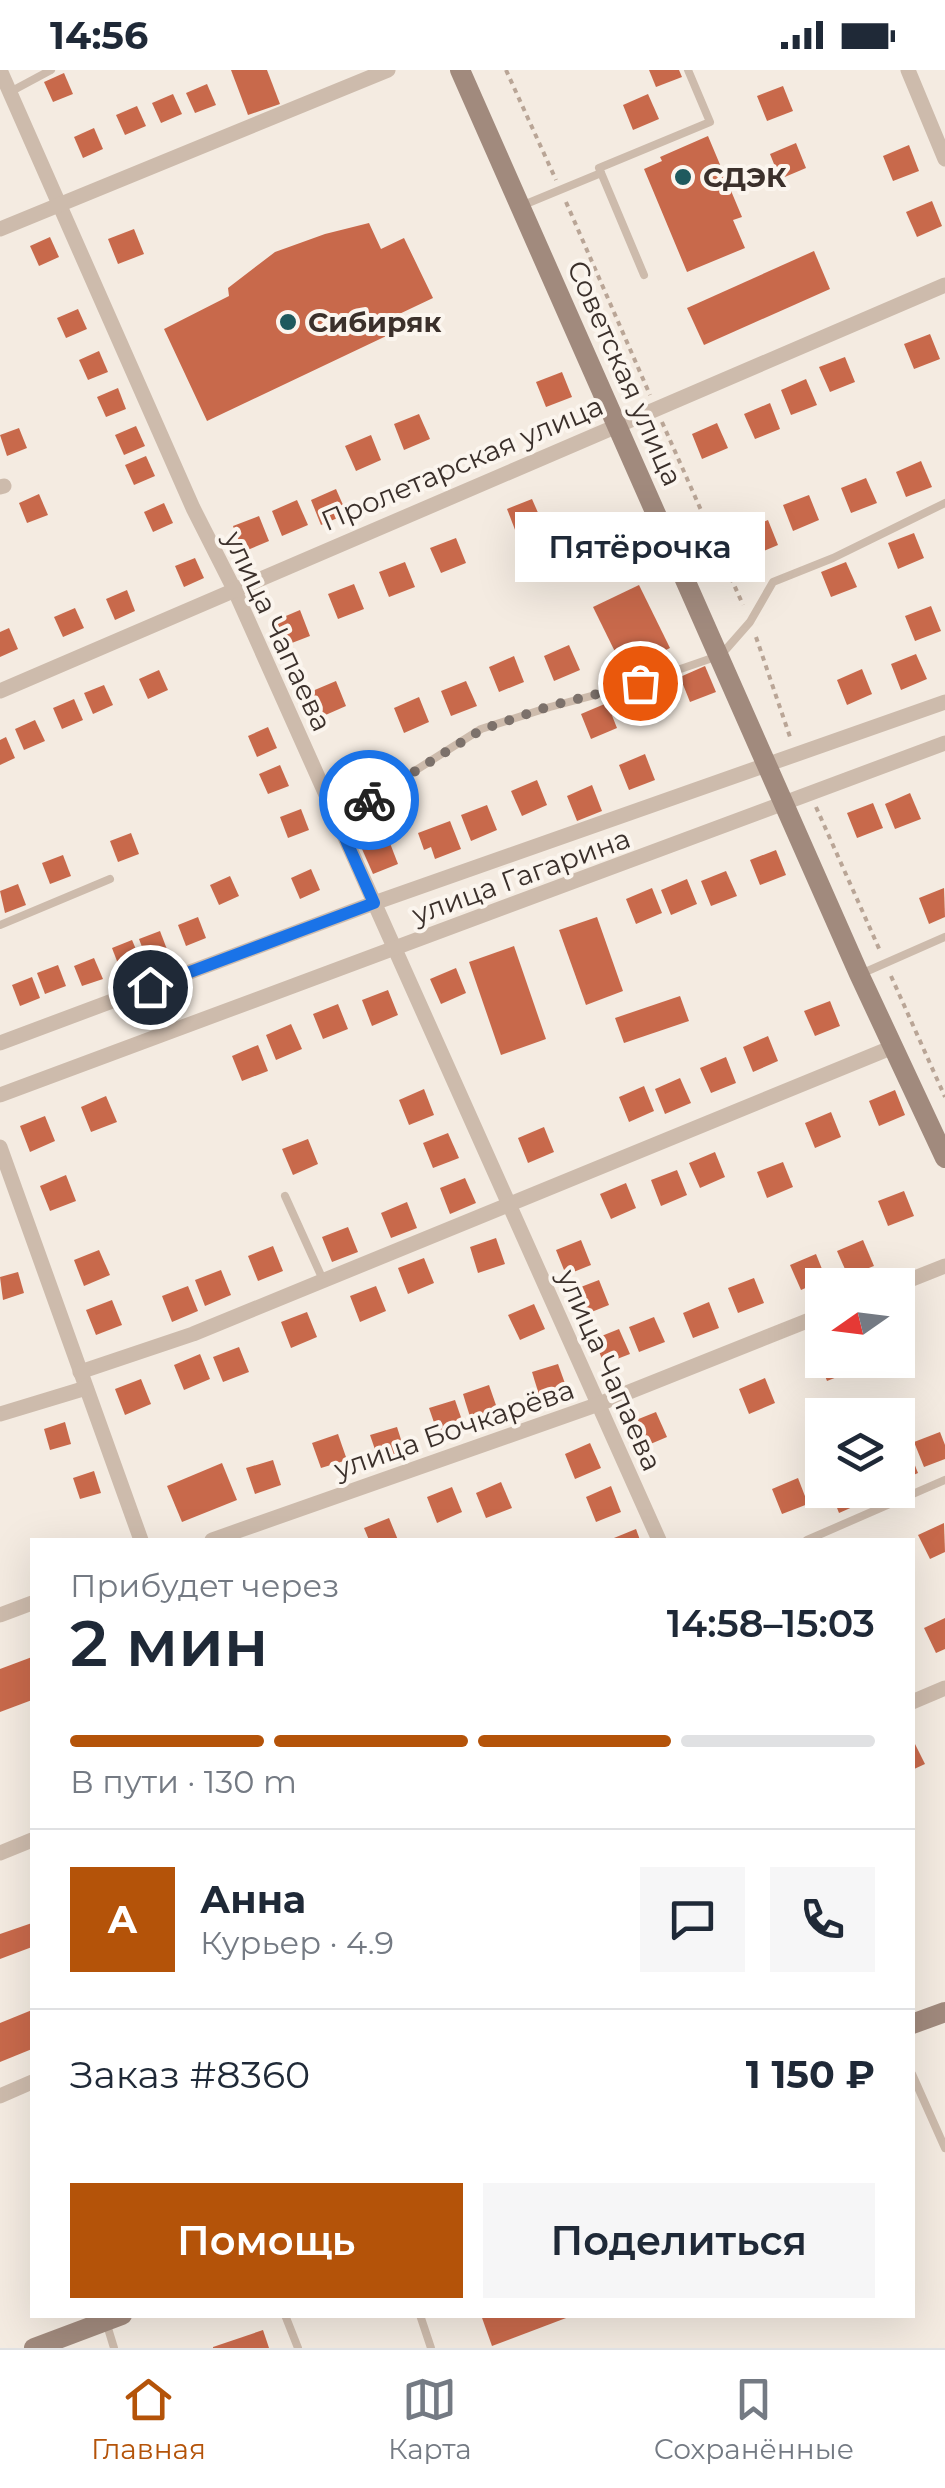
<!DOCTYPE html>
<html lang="ru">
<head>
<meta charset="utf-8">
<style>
	body { margin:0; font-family:Montserrat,sans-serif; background:#f6f6f7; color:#1f2937; height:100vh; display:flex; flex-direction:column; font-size:38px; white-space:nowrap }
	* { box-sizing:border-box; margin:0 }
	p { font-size:32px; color:#747a83 }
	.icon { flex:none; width:55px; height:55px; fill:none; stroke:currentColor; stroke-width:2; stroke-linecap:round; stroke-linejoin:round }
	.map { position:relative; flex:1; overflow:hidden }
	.sheet { position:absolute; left:30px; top:1468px; width:885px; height:780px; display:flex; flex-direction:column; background:#fff; border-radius:0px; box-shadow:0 10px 40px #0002 }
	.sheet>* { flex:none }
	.needle { width:65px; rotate:256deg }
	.buttons { position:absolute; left:805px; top:1198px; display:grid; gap:20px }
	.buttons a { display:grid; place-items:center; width:110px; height:110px; border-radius:0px; background:#fff; box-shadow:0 10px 40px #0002; font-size:50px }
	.pin { position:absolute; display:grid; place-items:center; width:85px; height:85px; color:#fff; margin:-42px; border:5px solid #fff; border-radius:50%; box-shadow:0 2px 10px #0007 }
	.courier { position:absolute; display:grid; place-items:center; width:100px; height:100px; margin:-50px; border:8px solid #1a73e8; border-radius:50%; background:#fff; color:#222; box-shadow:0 2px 12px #0007 }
	.bubble { position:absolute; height:70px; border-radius:0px; background:#fff; box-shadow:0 10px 40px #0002; font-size:32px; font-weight:600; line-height:70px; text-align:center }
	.head em { font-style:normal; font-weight:600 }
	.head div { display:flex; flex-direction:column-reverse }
	.head { display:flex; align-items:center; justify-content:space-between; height:170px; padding:0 40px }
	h1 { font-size:65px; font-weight:600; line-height:75px }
	.bar { display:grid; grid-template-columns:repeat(4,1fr); gap:15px 10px; align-content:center; height:120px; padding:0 40px }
	.bar i { height:12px; border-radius:8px; background:#e0e1e3 }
	.bar .active { background:#b45309 }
	.bar p { grid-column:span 4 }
	.line { display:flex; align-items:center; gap:25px; padding:0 40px; border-top:2px solid #e0e1e3 }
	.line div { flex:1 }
	.round { display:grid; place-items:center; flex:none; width:105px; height:105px; border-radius:0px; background:#f6f6f7 }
	.primary-button { display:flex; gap:20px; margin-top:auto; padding:20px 40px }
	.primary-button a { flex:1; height:115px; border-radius:0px; background:#b45309; color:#fff; font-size:40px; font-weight:600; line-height:115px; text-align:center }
	.primary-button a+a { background:#f6f6f7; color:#1f2937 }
	.status { display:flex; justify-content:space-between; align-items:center; height:70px; padding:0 50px; background:#fff; direction:ltr }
	.status svg { height:28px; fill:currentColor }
	.tabs { display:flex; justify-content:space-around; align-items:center; height:140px; border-top:2px solid #e0e1e3; background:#fff; font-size:28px; color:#747a83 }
	.tabs a { display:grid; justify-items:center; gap:5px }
	.tabs .active { color:#b45309 }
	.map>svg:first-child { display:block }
</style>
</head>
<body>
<div class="status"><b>14:56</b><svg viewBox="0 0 49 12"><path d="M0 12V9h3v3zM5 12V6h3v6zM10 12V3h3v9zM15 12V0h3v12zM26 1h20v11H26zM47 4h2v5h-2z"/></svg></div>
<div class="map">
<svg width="945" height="2278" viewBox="0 0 945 2278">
	<rect width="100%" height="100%" fill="#f4ebe1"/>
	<g fill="#c8694b">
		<path d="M231,0H267L280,34L248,45Z"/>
		<path d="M649,0H679L682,7L656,17Z"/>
		<path d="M64,3L73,24L53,32L44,12Z"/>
		<path d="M207,14L216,35L195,43L186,23Z"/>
		<path d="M783,16L793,41L767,51L757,26Z"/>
		<path d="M173,24L182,44L161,53L152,33Z"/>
		<path d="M648,24L659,49L633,60L623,35Z"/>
		<path d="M137,36L146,56L125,65L116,45Z"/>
		<path d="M94,58L103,79L83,88L74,67Z"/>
		<path d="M708,66L742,147L733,150L745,178L687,202L644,99L662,91L660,87Z"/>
		<path d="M796,73L806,98L780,109L770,84Z"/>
		<path d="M909,75L919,101L893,111L883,86Z"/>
		<path d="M932,131L942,156L917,167L906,142Z"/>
		<path d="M369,153L381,179L404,168L433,228L395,246L401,259L207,351L164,259L229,226L228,218L275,182L325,164Z"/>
		<path d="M134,159L144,184L118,194L108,169Z"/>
		<path d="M50,167L59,187L39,196L30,176Z"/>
		<path d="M814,181L830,219L704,275L687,238Z"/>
		<path d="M78,239L87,259L66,268L57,248Z"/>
		<path d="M930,264L940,289L914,299L904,274Z"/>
		<path d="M99,281L108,302L88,310L79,290Z"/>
		<path d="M845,287L855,312L830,322L819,297Z"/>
		<path d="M562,302L572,327L546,337L536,312Z"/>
		<path d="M806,309L817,335L791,345L781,320Z"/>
		<path d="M118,318L126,339L106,347L97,327Z"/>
		<path d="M770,333L780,359L755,369L744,344Z"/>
		<path d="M419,344L430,369L404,380L394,354Z"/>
		<path d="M717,353L728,378L702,389L692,364Z"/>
		<path d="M136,356L145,376L124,385L115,365Z"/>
		<path d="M19,358L27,378L7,386L0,365Z"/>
		<path d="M371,365L381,390L356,401L345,376Z"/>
		<path d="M146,386L155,406L134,415L125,395Z"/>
		<path d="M921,391L932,417L906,427L896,402Z"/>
		<path d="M866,408L877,433L851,443L841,418Z"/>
		<path d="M336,419L347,444L321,455L311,430Z"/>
		<path d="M39,424L48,445L27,453L19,433Z"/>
		<path d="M809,425L819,450L793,461L783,435Z"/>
		<path d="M532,429L543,454L517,465L507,439Z"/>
		<path d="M297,430L308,455L282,466L272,441Z"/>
		<path d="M164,433L173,453L153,462L144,442Z"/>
		<path d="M259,446L269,471L243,482L233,456Z"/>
		<path d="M768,450L778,475L752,486L742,461Z"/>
		<path d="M914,463L924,488L898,499L888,473Z"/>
		<path d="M456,468L466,493L441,503L430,478Z"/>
		<path d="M195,488L204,508L184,517L175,496Z"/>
		<path d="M405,492L415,517L389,527L379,502Z"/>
		<path d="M846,492L857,517L831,527L821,502Z"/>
		<path d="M354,514L364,539L338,549L328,524Z"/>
		<path d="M639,515L670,578L624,600L593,537Z"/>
		<path d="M127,520L135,541L115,550L106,529Z"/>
		<path d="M931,536L941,561L915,571L905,546Z"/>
		<path d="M75,538L84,558L63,567L54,547Z"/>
		<path d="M300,540L310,566L284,576L274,551Z"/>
		<path d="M9,558L18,579L0,587V562Z"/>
		<path d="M569,575L580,600L554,611L544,586Z"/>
		<path d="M916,584L927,609L901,620L891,594Z"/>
		<path d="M514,586L524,612L499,622L489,597Z"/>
		<path d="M705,596L716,622L690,632L680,607Z"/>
		<path d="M862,599L872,624L847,635L837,610Z"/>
		<path d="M159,600L168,620L148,629L139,609Z"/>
		<path d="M336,611L346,636L321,647L310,622Z"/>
		<path d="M466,611L477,636L451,646L441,621Z"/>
		<path d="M104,615L113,635L93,644L84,623Z"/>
		<path d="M419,627L429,652L404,663L394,638Z"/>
		<path d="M74,629L83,650L62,659L53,638Z"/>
		<path d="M607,633L617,658L591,669L581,644Z"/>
		<path d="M35,650L45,671L24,680L15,659Z"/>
		<path d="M268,657L277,678L257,687L248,666Z"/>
		<path d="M6,667L15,688L0,695V670Z"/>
		<path d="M645,684L655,710L629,720L619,695Z"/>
		<path d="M280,695L289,716L268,724L259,704Z"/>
		<path d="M364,695L375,720L349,731L339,706Z"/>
		<path d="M537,710L547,735L522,746L511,721Z"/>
		<path d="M592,715L602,741L577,751L567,726Z"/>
		<path d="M910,723L921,749L895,759L885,734Z"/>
		<path d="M873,733L883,758L857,768L847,743Z"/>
		<path d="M487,735L497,760L471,771L461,745Z"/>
		<path d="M301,739L309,760L288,768L280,747Z"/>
		<path d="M450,751L461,779L435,789L431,777L424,780L418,763Z"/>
		<path d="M131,763L139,784L118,792L110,771Z"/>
		<path d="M388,768L398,794L373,804L362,779Z"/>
		<path d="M776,780L786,805L760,815L750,790Z"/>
		<path d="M63,785L71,806L50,814L42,793Z"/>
		<path d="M311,799L320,820L300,829L291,808Z"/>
		<path d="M726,801L737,826L711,836L701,811Z"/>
		<path d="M230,806L239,826L219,835L210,815Z"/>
		<path d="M687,809L697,834L671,845L661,820Z"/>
		<path d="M18,814L26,835L5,843L0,821Z"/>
		<path d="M652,818L662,843L636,854L626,829Z"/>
		<path d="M944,818L945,847L929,854L919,828Z"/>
		<path d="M198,847L206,868L186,876L178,855Z"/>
		<path d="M597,847L623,921L586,935L559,860Z"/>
		<path d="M160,861L168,882L147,890L139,869Z"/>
		<path d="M132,870L141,891L120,899L112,878Z"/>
		<path d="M514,876L546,969L501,985L469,892Z"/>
		<path d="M94,888L103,909L82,916L74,896Z"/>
		<path d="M58,895L66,916L45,924L37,903Z"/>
		<path d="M456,898L466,923L441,934L430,909Z"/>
		<path d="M32,907L40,928L20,936L12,915Z"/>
		<path d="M388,920L398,945L372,956L362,930Z"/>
		<path d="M680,926L689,951L624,973L615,948Z"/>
		<path d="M830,931L840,956L815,966L804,941Z"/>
		<path d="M338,934L348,959L323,969L313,944Z"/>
		<path d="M291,954L302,979L276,990L266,965Z"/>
		<path d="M768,966L778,991L753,1002L743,977Z"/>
		<path d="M258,975L268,1001L242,1011L232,986Z"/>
		<path d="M726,987L736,1013L711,1023L700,998Z"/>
		<path d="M680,1008L691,1033L665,1044L655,1019Z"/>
		<path d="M644,1016L654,1041L629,1052L619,1027Z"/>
		<path d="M424,1019L434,1045L409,1055L399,1030Z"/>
		<path d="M895,1020L905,1045L879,1056L869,1031Z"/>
		<path d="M106,1026L117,1052L91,1062L81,1037Z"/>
		<path d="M831,1042L841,1067L815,1078L805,1053Z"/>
		<path d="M45,1046L55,1071L30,1082L20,1056Z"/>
		<path d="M544,1057L554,1082L528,1093L518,1068Z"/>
		<path d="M448,1063L459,1088L433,1098L423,1073Z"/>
		<path d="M308,1069L318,1094L293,1105L282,1079Z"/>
		<path d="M715,1082L725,1107L700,1118L689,1093Z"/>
		<path d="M783,1092L793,1117L767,1128L757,1102Z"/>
		<path d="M677,1100L687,1125L661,1136L651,1110Z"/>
		<path d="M66,1105L76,1131L50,1141L40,1116Z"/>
		<path d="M465,1108L476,1133L450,1144L440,1118Z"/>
		<path d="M626,1113L636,1138L611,1149L600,1124Z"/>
		<path d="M904,1121L914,1146L888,1156L878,1131Z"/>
		<path d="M407,1132L417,1158L391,1168L381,1143Z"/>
		<path d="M348,1157L358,1182L332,1192L322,1167Z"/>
		<path d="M496,1168L505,1194L478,1203L470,1177Z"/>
		<path d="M581,1170L591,1195L566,1205L556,1180Z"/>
		<path d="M863,1170L874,1196L848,1206L837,1181Z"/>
		<path d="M273,1176L283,1201L258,1211L248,1186Z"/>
		<path d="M99,1180L110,1205L84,1216L74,1190Z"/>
		<path d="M816,1184L826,1209L801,1220L790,1195Z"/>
		<path d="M424,1188L434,1213L408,1224L398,1198Z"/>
		<path d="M221,1200L231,1225L205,1236L195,1210Z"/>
		<path d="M18,1202L24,1223L3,1230L0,1207Z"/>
		<path d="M754,1208L764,1233L738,1243L728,1218Z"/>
		<path d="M599,1210L609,1235L584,1245L573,1220Z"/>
		<path d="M188,1216L198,1241L172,1252L162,1226Z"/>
		<path d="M376,1216L386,1241L360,1252L350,1226Z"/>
		<path d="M112,1230L122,1255L96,1265L86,1240Z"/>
		<path d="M709,1232L719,1258L693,1268L683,1243Z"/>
		<path d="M534,1234L545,1259L520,1270L508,1245Z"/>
		<path d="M307,1242L317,1267L291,1278L281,1252Z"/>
		<path d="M654,1247L665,1272L639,1282L629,1257Z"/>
		<path d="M619,1259L630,1284L604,1294L594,1269Z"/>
		<path d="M239,1277L249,1302L223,1312L213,1287Z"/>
		<path d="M200,1284L210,1309L184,1320L174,1295Z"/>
		<path d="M822,1284V1290H848L852,1301L827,1311L817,1286Z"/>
		<path d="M558,1294L567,1319L540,1328L532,1302Z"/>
		<path d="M765,1308L775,1333L749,1344L739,1319Z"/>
		<path d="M141,1309L151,1334L125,1345L115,1319Z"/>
		<path d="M489,1315L498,1341L471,1350L463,1324Z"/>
		<path d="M455,1330L464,1356L438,1364L429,1338Z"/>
		<path d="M656,1342L667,1367L641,1378L631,1352Z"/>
		<path d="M65,1352L71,1374L50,1380L44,1359Z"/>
		<path d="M397,1357L405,1382L379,1391L370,1365Z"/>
		<path d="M940,1362L945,1375V1389L924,1397L914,1372Z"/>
		<path d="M338,1364L347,1390L321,1398L312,1373Z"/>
		<path d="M590,1373L601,1398L575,1409L565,1384Z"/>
		<path d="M908,1378L918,1403L898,1412V1382Z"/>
		<path d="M273,1390L281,1415L255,1424L246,1398Z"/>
		<path d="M222,1393L237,1430L182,1452L167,1416Z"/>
		<path d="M94,1401L101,1423L80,1429L73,1408Z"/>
		<path d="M798,1408L808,1434L782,1444L772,1419Z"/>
		<path d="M501,1412L512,1438L486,1448L476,1423Z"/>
		<path d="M611,1416L621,1442L596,1452L586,1427Z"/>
		<path d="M452,1417L462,1442L437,1453L427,1427Z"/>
		<path d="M830,1420H859L864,1432L839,1443Z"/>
		<path d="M389,1448L398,1470H369L364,1458Z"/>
		<path d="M944,1453L945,1482L930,1489L918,1465Z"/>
		<path d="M636,1459L640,1470H609Z"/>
		<path d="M945,1548V1579L936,1583L924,1558Z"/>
		<path d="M32,1587V1630L0,1642V1599Z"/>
		<path d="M912,1668L925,1694L912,1700Z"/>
		<path d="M32,1853V1877L0,1889V1864Z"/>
		<path d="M32,1940V1979L0,1992V1953Z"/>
		<path d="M481,2245H574L492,2276Z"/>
		<path d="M263,2260L269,2278H213V2277Z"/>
	</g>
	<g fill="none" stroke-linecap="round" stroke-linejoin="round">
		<g stroke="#b9a596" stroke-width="4" stroke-dasharray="5 5" stroke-linecap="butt">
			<path d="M506,0L556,110"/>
			<path d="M566,132L650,325"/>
			<path d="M662,352L743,535"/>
			<path d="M756,567L790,667"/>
			<path d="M816,737L881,883"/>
			<path d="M891,906L945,1027"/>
		</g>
		<g stroke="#cdbbac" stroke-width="8">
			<path d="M10,22L51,0"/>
			<path d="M521,136L601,103"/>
			<path d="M644,205L599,98L710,52L688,0"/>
			<path d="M337,750L481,659L550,637L640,613L721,585L750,552L773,512L833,488L945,433"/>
			<path d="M0,855L110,809"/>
			<path d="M863,903L945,867"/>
			<path d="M285,1126L324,1212"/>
			<path d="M807,1470L945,1410"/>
			<path d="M912,2004L945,2078"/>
			<path d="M285,2245L298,2278"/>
			<path d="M420,2245L431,2278"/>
			<path d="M107,2255L114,2278"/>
		</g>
		<g stroke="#cdbbac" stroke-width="15">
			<path d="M0,0L193,438L234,519L659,1470"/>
			<path d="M908,0L945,89"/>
			<path d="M0,159L388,0"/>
			<path d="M0,417L4,416"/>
			<path d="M0,621L945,215"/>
			<path d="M0,973L374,833L945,632"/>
			<path d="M0,1025L945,673"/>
			<path d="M0,1077L141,1470"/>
			<path d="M897,1215L945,1196"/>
			<path d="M80,1302L193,1264L893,977"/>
			<path d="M0,1344L86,1318"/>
			<path d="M212,1470L599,1334L822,1245"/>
			<path d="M0,1545L32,1533"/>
			<path d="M912,1632L945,1618"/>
			<path d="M0,1783L32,1770"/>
			<path d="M0,2026L32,2012"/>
		</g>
		<g stroke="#a18a7d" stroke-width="20">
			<path d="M460,0L859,904L945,1088"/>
			<path d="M912,1954L945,1942"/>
			<path d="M34,2278L122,2245"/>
		</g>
	</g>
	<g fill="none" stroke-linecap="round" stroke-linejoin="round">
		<path stroke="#7c716b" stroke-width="10" stroke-dasharray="0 18" d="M369,730L481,660L550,636L640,613"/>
		<path stroke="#1a73e8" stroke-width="12" d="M150,917L374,833L337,750L369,730"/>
	</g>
	<g fill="#1f5a5e" stroke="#fbf5ee" stroke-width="4">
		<circle cx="683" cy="107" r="10"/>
		<circle cx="288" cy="252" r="10"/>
	</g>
	<g text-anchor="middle" stroke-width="8" stroke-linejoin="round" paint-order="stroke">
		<g font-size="28" font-weight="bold" fill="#3b302b" stroke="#fbf5ee" text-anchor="start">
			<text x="703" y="117">СДЭК</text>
			<text x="308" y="262">Сибиряк</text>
		</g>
		<g font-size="28" fill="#3b302b" stroke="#fbf5ee">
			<text transform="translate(625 303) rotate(66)" y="10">Советская улица</text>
			<text transform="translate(462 393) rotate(-23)" y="10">Пролетарская улица</text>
			<text transform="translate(278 561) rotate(65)" y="10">улица Чапаева</text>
			<text transform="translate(521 806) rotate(-20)" y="10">улица Гагарина</text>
			<text transform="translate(610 1300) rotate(66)" y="10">улица Чапаева</text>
			<text transform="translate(454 1359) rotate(-19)" y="10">улица Бочкарёва</text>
		</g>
	</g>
</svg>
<div class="buttons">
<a><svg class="needle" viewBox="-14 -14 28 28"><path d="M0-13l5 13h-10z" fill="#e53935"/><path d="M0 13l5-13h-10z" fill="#747a83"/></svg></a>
<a><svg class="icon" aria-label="layers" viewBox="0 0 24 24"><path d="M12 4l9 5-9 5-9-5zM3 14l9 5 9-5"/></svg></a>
</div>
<div class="pin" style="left:640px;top:613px;background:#ea580c"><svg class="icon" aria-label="bag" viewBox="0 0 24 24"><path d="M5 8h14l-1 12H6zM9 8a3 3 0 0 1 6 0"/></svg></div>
<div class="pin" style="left:150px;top:917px;background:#1f2937"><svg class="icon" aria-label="home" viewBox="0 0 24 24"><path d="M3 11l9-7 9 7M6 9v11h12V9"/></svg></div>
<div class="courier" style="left:369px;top:730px"><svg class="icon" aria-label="bike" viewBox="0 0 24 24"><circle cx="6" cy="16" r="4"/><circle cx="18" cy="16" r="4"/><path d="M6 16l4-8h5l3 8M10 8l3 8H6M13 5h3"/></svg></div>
<div class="bubble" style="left:515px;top:442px;width:250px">Пятёрочка</div>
<section class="sheet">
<div class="head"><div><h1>2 мин</h1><p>Прибудет через</p></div><em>14:58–15:03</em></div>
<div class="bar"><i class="active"></i><i class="active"></i><i class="active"></i><i></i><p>В пути · 130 m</p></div>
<div class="line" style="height:180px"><b class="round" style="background:#b45309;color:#fff">А</b><div><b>Анна</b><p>Курьер · 4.9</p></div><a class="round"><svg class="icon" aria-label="chat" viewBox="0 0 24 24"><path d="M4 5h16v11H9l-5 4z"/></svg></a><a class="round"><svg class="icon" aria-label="phone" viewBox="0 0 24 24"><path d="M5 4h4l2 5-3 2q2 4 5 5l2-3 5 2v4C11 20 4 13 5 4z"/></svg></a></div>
<div class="line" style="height:130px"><div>Заказ #8360</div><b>1 150 ₽</b></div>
<div class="primary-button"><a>Помощь</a><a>Поделиться</a></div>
</section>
</div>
<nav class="tabs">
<a class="active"><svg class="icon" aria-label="home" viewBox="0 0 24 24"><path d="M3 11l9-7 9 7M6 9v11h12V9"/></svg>Главная</a>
<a><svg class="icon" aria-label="map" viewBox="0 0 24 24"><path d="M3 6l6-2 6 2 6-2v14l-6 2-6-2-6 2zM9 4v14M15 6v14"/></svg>Карта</a>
<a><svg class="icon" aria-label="saved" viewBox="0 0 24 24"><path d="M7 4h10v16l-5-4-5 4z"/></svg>Сохранённые</a>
</nav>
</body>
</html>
